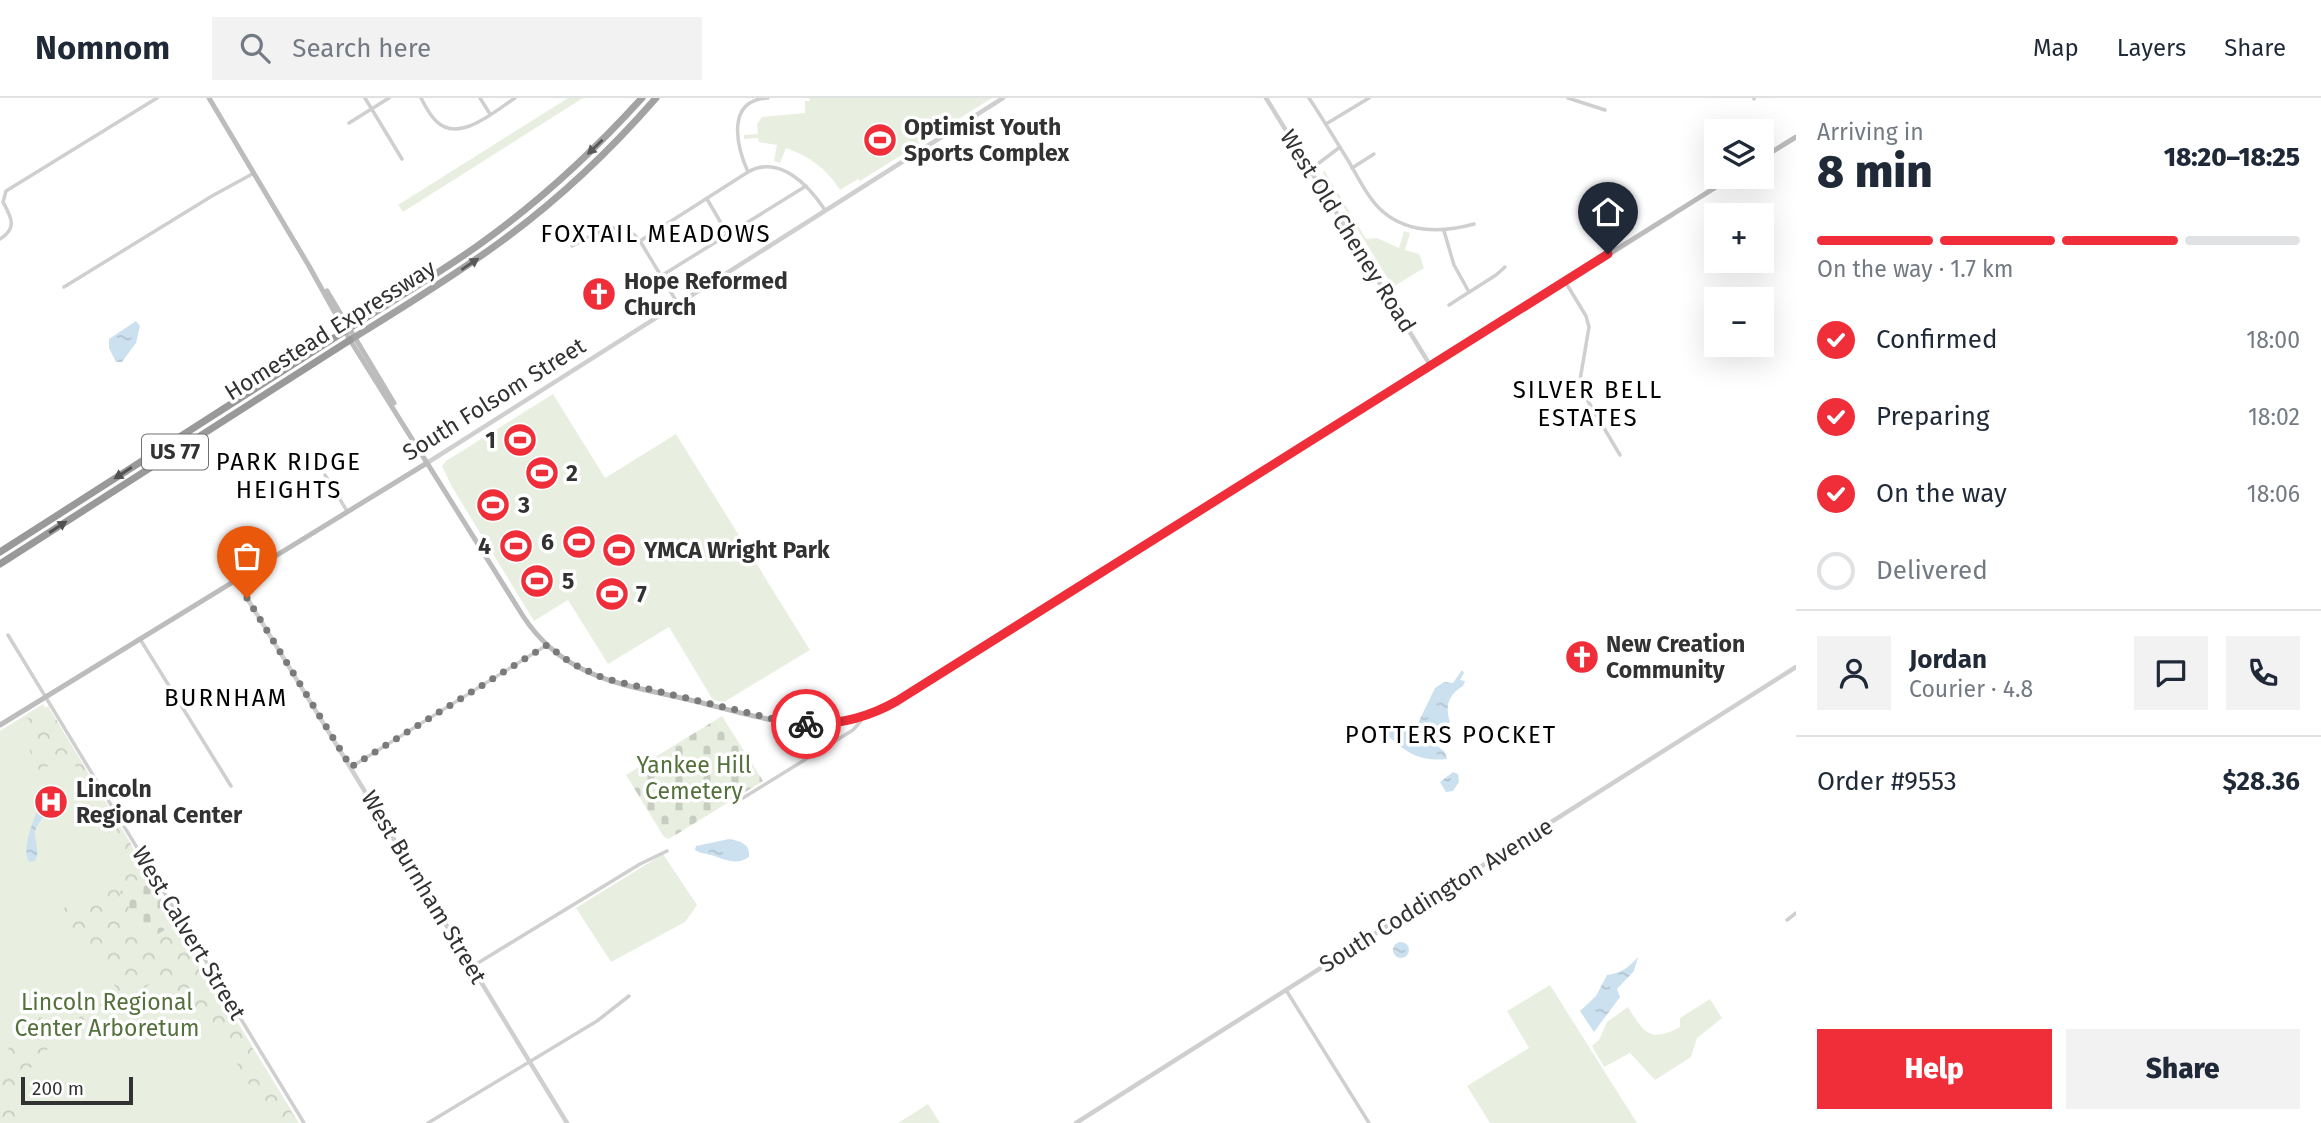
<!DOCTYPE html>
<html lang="en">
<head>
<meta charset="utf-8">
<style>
	body { margin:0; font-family:"Fira Sans",sans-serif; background:#f2f2f3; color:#1f2937; height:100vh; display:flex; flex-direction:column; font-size:26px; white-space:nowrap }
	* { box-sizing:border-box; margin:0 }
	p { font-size:23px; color:#747a83 }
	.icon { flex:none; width:38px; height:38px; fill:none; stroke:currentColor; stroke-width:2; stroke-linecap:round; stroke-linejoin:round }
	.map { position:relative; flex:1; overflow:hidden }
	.drawer { display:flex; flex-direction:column; background:#fff; width:525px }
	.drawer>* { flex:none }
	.buttons { position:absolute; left:1704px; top:21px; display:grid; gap:14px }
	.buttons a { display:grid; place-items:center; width:70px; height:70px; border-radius:0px; background:#fff; box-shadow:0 7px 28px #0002; font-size:35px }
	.scale { position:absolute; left:21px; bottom:18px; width:112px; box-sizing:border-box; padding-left:7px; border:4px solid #323232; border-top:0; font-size:19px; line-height:24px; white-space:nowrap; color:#323232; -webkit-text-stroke:5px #fff; paint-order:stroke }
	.pin { position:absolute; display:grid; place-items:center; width:60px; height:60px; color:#fff; margin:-72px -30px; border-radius:50% 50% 50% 0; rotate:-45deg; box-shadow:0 0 7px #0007 }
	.pin .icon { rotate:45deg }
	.courier { position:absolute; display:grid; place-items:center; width:70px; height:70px; margin:-35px; border:5px solid #ef2e39; border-radius:50%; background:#fff; color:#222; box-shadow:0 2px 9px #0007 }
	.head em { font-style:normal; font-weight:800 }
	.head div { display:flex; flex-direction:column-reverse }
	.head { display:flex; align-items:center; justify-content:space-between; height:119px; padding:0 21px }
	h1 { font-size:46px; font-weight:800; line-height:52px }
	.bar { display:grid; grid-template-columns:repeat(4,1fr); gap:10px 7px; align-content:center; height:84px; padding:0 21px }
	.bar i { height:9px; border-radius:5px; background:#e0e1e3 }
	.bar .current { background:#ef2e39 }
	.bar p { grid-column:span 4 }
	.line { display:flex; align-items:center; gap:18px; padding:0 21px; border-top:2px solid #e0e1e3 }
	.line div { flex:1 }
	.round { display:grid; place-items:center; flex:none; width:74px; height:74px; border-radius:0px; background:#f2f2f3 }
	ol { padding:0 21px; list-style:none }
	li { display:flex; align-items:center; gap:21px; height:77px }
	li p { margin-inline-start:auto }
	li .icon { padding:7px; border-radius:50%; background:#ef2e39; color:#fff; stroke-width:4 }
	li:last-child { color:#747a83 }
	li i { width:38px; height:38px; border:4px solid #e0e1e3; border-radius:50% }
	.action { display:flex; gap:14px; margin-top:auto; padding:14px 21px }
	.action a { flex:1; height:80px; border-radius:0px; background:#ef2e39; color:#fff; font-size:28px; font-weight:800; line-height:80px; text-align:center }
	.action a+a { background:#f2f2f3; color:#1f2937 }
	header { display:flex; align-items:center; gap:42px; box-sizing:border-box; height:98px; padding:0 35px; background:#fff; border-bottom:2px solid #e0e1e3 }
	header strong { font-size:33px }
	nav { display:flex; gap:38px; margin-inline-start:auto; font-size:24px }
	.search { width:490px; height:63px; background:#f2f2f3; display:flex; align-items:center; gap:18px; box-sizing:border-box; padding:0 24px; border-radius:0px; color:#747a83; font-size:26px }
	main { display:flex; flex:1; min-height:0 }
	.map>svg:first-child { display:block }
</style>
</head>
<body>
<header>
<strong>Nomnom</strong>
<div class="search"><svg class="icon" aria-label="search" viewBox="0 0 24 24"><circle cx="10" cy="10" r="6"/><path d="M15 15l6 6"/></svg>Search here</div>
<nav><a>Map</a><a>Layers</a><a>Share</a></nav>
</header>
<main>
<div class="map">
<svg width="1796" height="1025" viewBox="0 0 1796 1025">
	<defs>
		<pattern id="forest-crowns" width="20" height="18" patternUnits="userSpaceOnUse" patternTransform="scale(1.75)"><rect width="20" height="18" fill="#e8efe0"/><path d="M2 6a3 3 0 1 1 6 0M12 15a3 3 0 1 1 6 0" fill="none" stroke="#c7cdc1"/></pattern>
		<pattern id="cemetery-stones" width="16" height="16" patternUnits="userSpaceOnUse" patternTransform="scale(1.75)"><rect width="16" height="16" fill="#e8efe0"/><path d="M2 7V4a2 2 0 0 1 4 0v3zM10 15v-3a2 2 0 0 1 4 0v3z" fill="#c7cdc1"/></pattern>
		<pattern id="water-ripples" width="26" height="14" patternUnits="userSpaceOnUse" patternTransform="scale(1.75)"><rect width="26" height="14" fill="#cce1ef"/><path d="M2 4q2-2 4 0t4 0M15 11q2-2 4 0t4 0" fill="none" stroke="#b0c2cd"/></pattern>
	</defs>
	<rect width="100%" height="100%" fill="#fff"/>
	<g fill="#e8efe0">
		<path d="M568,0H583L403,114L398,107Z"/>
		<path d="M809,0H992L860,83L858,81L840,92C827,71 809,58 786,50L780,65L774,63L777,47L759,44L758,40L744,41V37L758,36L757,26L762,19L805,15V3H810Z"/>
		<path d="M1324,72L1366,141L1377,140L1399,150L1404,133L1410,135L1405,152L1419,156L1424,170L1393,189L1323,75Z"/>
		<path d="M553,296L605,380L676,336L810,552L724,604L713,602L669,529L608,566L568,502L534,523L452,389L442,368L446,363Z"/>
		<path d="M43,606L299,1025H0V633Z"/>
		<path d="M663,756L697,807L685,824L611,864L576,810Z"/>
		<path d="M1550,887L1637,1025H1490L1467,988L1529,950L1507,913Z"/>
		<path d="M1710,901L1722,920L1697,940L1691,959L1655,982L1630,955L1604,969L1592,948L1599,942L1607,924L1628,909C1644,935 1650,945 1680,929V920Z"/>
		<path d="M928,1006L940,1025H898Z"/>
	</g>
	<path fill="url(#forest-crowns)" d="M48,608L130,744L148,779L298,1025H272L202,907L194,913L183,908L174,901L176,882L165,886L152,885L52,946L20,982L9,1008L15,1016L17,1025H0V971L8,956L10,939L14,932L34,925L37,918L42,920L41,929C63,935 100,906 118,894L95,851L85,855L67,835L69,828L60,821L63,811L74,802L80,809L107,782L125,771C116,754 112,726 91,719L84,724L81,715L83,710L89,712V709L98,707L68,655L40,673L37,669L19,627L25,625L26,620L35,621L37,615Z"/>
	<g fill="url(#cemetery-stones)">
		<path d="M722,618L763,683L669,741L664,739L626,677Z"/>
		<path d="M147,776L176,825L148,842L120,794Z"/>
	</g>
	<g fill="url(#water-ripples)">
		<path d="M136,223L140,228L136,245L122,264H116L109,250V241Z"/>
		<path d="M1462,572L1464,575L1460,582L1465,583L1463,588C1448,597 1445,608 1450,624C1443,631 1443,639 1436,647L1445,654L1447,661C1418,664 1406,654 1386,636V632L1395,626L1417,627L1435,590L1444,584L1453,585Z"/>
		<path d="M1453,674L1458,676L1459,684L1453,693L1446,694L1440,684Z"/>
		<path d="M47,696L51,701C49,716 37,724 35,733C34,744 41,752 35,763L29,764C20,747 37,718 41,700Z"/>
		<path d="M729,741C740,743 751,746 749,759C736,768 724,761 711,757C704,755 701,756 695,752L696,748Z"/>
		<circle cx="1401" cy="852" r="8"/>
		<path d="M1638,859L1634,873L1617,891L1620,899L1594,934L1580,913L1596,898L1607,877C1622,875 1629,869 1638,859Z"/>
	</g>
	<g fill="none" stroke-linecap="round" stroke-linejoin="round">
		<g stroke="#cfcfcf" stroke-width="3.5">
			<path d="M365,0L402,61"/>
			<path d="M421,0C425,8 430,17 436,23C459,46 495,13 515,0"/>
			<path d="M480,0L490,16"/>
			<path d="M1309,0C1323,21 1336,43 1349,64C1358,79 1366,97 1378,109C1404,136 1442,135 1474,126"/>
			<path d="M1568,0L1605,12"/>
			<path d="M1754,0V1"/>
			<path d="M349,25L389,0"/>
			<path d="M1326,26L1369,0"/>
			<path d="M1319,65L1340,49"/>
			<path d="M1352,70L1374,56"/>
			<path d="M748,74C736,47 726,2 768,0"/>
			<path d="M707,101L728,137"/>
			<path d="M1444,133L1454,167L1469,194"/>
			<path d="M0,141C18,130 11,119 3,104L6,93L157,0"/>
			<path d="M640,143L678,206"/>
			<path d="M572,148C595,136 620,117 640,143L748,74C780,56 809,88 825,112"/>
			<path d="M661,178L806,88"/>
			<path d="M1566,185L1586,218L1589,229L1579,288L1620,357"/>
			<path d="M64,189L212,98L254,75"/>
			<path d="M1449,207L1496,177L1505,169"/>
			<path d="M325,377L347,413"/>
			<path d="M8,537L304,1025"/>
			<path d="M140,541L231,688"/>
			<path d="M351,669L547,547"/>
			<path d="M743,700L853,632L861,623L862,619"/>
			<path d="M1787,822L1796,815"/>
			<path d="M473,868L640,766L667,753"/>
			<path d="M1286,892L1369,1025"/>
			<path d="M428,1025L597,923L629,898"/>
		</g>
		<g stroke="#cfcfcf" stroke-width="4.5">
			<path d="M1266,0L1430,267"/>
			<path d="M427,365L1003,0"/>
			<path d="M236,482L567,1025"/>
			<path d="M1076,1025L1796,569"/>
		</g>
		<g stroke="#bcbcbc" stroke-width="5">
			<path d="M209,0L309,168L350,242L523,518C538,541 558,559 582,571C615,588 654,593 690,602C733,612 781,629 826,626C852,624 875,615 897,603L1732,79"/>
			<path d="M1762,60L1796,39"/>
			<path d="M327,193L394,305"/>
			<path d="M0,627L427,365"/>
		</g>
		<g stroke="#a2a2a2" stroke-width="7">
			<path d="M345,233C390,204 437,177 480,146C539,104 593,54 642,0"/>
			<path d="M350,242C400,211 451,180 499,145C557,103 609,54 656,0"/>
		</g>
		<g stroke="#999" stroke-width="7">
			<path d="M0,454L345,233"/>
			<path d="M0,466L350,242"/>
		</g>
	</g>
	<defs><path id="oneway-solid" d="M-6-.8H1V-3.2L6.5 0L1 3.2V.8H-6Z" transform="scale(1.75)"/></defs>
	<g fill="#595959">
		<use href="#oneway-solid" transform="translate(595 49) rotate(136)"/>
		<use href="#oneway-solid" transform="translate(470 166) rotate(-34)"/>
	</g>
	<g fill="#515151">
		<use href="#oneway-solid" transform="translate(123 375) rotate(147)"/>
		<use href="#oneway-solid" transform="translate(58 429) rotate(-33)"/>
	</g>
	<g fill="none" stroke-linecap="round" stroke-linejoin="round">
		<path stroke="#7a7a7a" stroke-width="7" stroke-dasharray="0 12.6" d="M247,500L351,669L547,547L571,565L603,580L782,623L806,626"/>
		<path stroke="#ef2e39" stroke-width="9" d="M806,626C838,627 869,619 897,603L1608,156"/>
	</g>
	<defs>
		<g id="stadium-disc" transform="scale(1.75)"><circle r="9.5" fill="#ef2e39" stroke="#fff"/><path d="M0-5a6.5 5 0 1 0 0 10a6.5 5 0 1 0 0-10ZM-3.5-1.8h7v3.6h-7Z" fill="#fff"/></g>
		<g id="church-disc" transform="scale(1.75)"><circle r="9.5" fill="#ef2e39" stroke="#fff"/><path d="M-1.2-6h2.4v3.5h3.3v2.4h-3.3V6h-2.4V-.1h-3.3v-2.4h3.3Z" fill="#fff"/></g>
		<g id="hospital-disc" transform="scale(1.75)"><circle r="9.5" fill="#ef2e39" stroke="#fff"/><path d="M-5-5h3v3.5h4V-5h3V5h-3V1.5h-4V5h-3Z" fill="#fff"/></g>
	</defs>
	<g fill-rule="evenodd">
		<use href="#stadium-disc" x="880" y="42"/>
		<use href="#church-disc" x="599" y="196"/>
		<use href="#stadium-disc" x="520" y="342"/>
		<use href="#stadium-disc" x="542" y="375"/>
		<use href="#stadium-disc" x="493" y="407"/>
		<use href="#stadium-disc" x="579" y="444"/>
		<use href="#stadium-disc" x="516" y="448"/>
		<use href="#stadium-disc" x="619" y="452"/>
		<use href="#stadium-disc" x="537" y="483"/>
		<use href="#stadium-disc" x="612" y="496"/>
		<use href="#church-disc" x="1582" y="559"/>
		<use href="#hospital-disc" x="51" y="704"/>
	</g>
	<g text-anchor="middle" stroke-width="7" stroke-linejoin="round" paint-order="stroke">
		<rect fill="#fff" stroke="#707070" stroke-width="2" x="142" y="336.5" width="66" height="35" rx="5"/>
		<g font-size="21" font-weight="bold" fill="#323232">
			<text x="175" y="361">US 77</text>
		</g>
		<g font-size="23" font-weight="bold" fill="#323232" stroke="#fff" text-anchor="start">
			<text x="904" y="37">Optimist Youth<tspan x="904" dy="26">Sports Complex</tspan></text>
			<text x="624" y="191">Hope Reformed<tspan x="624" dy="26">Church</tspan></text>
			<text x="496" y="350" text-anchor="end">1</text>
			<text x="566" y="383">2</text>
			<text x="518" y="415">3</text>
			<text x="554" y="452" text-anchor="end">6</text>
			<text x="491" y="456" text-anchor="end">4</text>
			<text x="644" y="460">YMCA Wright Park</text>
			<text x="562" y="491">5</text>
			<text x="636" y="504">7</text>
			<text x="1606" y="554">New Creation<tspan x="1606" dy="26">Community</tspan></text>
			<text x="76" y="699">Lincoln<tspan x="76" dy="26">Regional Center</tspan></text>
		</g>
		<g font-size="23" fill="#323232" stroke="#fff">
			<text transform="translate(1348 133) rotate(58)" y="8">West Old Cheney Road</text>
			<text transform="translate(330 232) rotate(-32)" y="8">Homestead Expressway</text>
			<text transform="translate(494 301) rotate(-32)" y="8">South Folsom Street</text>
			<text transform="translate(424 789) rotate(59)" y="8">West Burnham Street</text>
			<text transform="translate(1436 797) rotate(-32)" y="8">South Coddington Avenue</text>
			<text transform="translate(189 835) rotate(59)" y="8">West Calvert Street</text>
		</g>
		<g font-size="23" fill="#54713c" stroke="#fff">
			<text x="694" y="675">Yankee Hill<tspan x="694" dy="26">Cemetery</tspan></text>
			<text x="107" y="912">Lincoln Regional<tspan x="107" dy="26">Center Arboretum</tspan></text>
		</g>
		<g font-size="24" letter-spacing="2" fill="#000" stroke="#fff">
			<text x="656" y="144">FOXTAIL MEADOWS</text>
			<text x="1588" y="300">SILVER BELL<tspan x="1588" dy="28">ESTATES</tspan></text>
			<text x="289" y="372">PARK RIDGE<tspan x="289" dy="28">HEIGHTS</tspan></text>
			<text x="226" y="608">BURNHAM</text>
			<text x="1451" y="645">POTTERS POCKET</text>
		</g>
	</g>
</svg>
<div class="buttons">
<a><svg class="icon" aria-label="layers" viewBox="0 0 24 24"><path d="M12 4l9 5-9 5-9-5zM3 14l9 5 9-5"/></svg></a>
<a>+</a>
<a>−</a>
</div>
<div class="scale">200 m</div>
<div class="pin" style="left:247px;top:500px;background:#ea580c"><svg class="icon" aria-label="bag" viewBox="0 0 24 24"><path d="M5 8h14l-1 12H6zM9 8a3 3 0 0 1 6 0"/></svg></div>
<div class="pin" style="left:1608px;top:156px;background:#1f2937"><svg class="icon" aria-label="home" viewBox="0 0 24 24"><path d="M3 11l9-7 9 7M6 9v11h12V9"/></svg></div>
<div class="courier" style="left:806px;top:626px"><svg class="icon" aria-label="bike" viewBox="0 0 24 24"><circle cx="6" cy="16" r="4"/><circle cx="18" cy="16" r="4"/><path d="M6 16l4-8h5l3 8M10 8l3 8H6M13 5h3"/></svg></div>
</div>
<section class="drawer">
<div class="head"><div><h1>8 min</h1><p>Arriving in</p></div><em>18:20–18:25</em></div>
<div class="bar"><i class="current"></i><i class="current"></i><i class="current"></i><i></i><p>On the way · 1.7 km</p></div>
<ol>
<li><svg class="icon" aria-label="check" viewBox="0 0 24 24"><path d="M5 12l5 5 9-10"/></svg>Confirmed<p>18:00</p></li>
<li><svg class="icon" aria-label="check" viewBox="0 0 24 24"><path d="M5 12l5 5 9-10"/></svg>Preparing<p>18:02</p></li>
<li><svg class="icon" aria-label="check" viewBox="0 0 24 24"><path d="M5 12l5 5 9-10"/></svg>On the way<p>18:06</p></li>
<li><i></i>Delivered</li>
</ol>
<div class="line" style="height:126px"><a class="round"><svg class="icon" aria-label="person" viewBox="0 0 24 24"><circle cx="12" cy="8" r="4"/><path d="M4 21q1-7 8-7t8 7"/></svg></a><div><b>Jordan</b><p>Courier · 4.8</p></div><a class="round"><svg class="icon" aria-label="chat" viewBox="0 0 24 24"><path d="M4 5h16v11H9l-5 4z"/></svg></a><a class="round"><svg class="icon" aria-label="phone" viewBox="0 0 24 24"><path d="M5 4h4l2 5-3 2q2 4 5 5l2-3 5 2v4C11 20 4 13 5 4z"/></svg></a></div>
<div class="line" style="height:91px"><div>Order #9553</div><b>$28.36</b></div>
<div class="action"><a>Help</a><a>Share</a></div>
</section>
</main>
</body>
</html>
